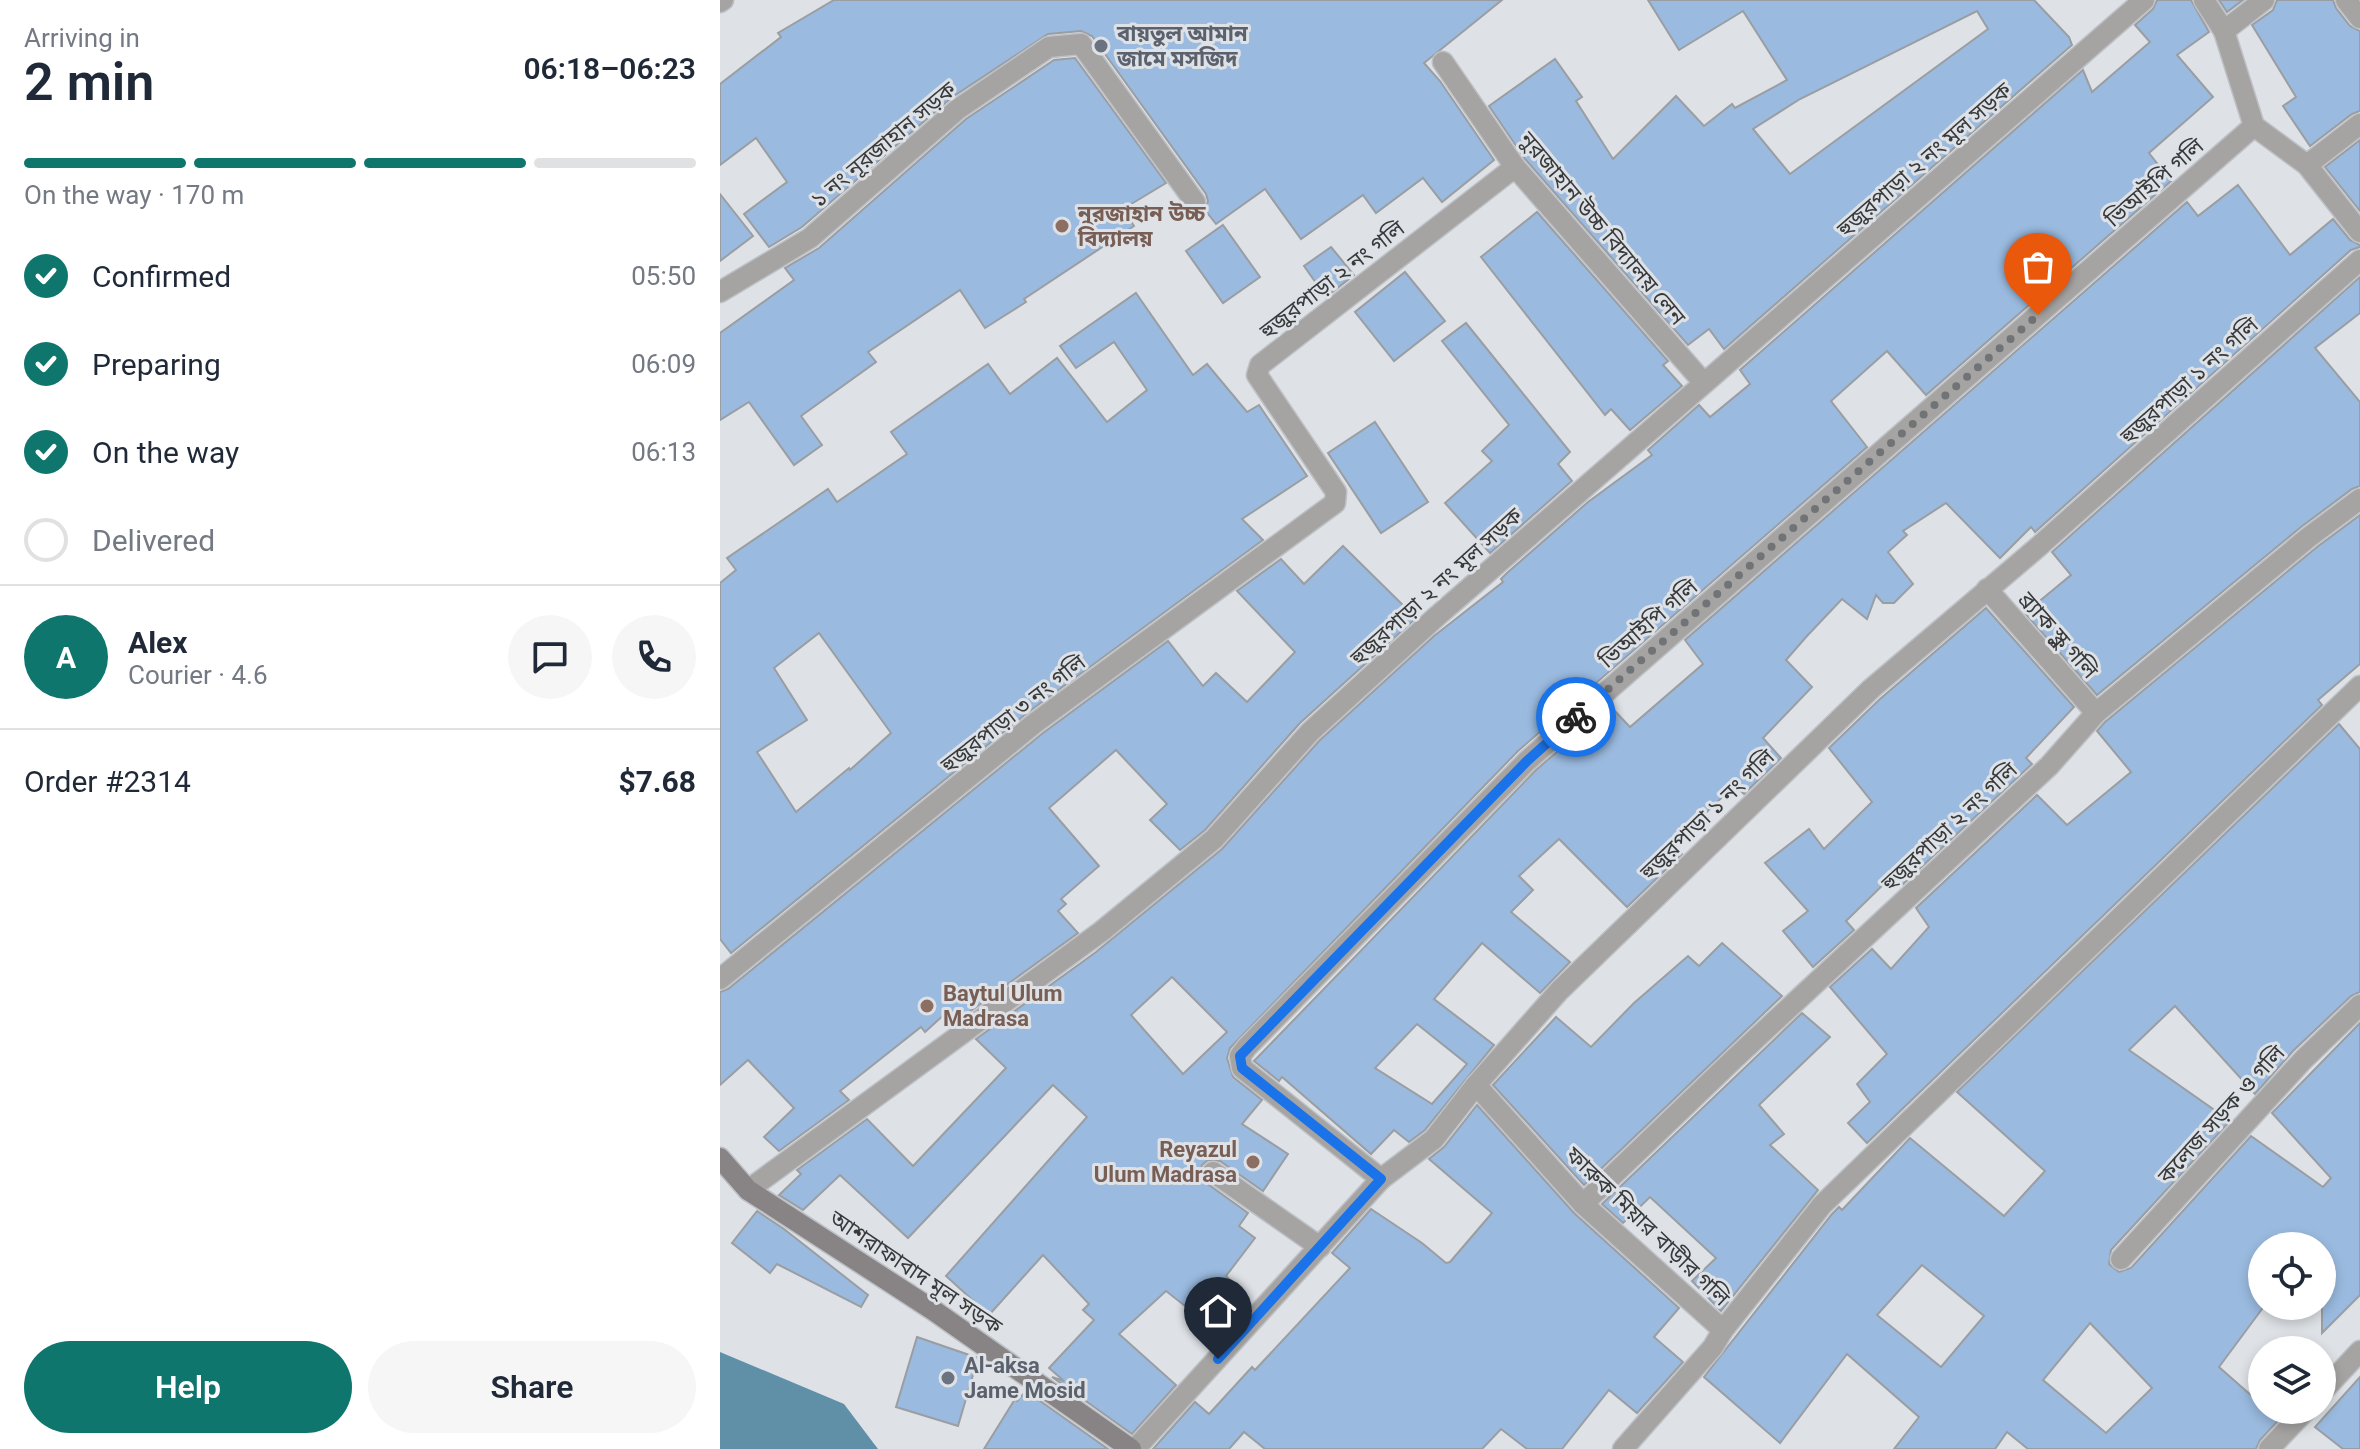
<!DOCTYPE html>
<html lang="en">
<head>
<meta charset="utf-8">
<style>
	body { margin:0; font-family:Roboto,"Noto Sans Bengali",sans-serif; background:#f6f6f7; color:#1f2937; height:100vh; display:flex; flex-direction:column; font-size:30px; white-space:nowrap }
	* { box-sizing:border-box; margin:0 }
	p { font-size:26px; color:#747a83 }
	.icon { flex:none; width:44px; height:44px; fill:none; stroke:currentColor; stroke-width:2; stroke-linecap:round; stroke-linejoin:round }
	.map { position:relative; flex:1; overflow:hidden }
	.sheet { display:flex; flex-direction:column; background:#fff; width:720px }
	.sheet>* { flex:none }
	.buttons { position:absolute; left:1528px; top:1232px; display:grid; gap:16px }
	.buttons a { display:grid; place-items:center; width:88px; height:88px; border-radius:50%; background:#fff; box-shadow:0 4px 12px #0003; font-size:40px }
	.pin { position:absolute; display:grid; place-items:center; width:68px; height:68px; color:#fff; margin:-82px -34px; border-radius:50% 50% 50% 0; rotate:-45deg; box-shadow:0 0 8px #0007 }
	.pin .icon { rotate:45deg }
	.courier { position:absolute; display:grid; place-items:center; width:80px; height:80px; margin:-40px; border:6px solid #1a73e8; border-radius:50%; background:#fff; color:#222; box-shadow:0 2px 10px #0007 }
	.summary em { font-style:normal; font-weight:600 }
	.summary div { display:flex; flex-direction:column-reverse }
	.summary { display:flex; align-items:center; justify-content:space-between; height:136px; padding:0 24px }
	h1 { font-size:52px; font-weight:600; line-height:60px }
	.bar { display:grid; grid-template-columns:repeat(4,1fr); gap:12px 8px; align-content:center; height:96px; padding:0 24px }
	.bar i { height:10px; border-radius:6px; background:#e0e1e3 }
	.bar .on { background:#0f766e }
	.bar p { grid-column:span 4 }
	.line { display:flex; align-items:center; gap:20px; padding:0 24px; border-top:2px solid #e0e1e3 }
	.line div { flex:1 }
	.round { display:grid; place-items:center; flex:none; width:84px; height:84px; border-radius:42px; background:#f6f6f7 }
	ol { padding:0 24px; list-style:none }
	li { display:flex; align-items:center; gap:24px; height:88px }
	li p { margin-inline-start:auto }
	li .icon { padding:8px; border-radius:50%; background:#0f766e; color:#fff; stroke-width:4 }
	li:last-child { color:#747a83 }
	li i { width:44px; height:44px; border:4px solid #e0e1e3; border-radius:50% }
	.primary-button { display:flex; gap:16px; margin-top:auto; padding:16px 24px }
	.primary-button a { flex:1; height:92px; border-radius:48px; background:#0f766e; color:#fff; font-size:32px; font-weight:600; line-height:92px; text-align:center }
	.primary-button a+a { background:#f6f6f7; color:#1f2937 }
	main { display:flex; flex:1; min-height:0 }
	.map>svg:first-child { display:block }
</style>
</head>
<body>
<main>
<section class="sheet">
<div class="summary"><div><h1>2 min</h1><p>Arriving in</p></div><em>06:18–06:23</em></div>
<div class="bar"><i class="on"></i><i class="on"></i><i class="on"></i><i></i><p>On the way · 170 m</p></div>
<ol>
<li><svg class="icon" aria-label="check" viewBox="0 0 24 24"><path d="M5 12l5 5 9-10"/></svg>Confirmed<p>05:50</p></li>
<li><svg class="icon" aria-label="check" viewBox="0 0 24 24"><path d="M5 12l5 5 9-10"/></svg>Preparing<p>06:09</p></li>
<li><svg class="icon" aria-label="check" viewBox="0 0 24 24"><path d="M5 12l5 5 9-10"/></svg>On the way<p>06:13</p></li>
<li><i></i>Delivered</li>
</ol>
<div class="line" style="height:144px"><b class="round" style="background:#0f766e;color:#fff">A</b><div><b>Alex</b><p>Courier · 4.6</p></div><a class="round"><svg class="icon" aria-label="chat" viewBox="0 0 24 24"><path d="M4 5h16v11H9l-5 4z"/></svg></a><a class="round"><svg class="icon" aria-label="phone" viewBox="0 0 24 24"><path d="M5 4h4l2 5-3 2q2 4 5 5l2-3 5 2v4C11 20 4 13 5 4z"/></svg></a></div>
<div class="line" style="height:104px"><div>Order #2314</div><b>$7.68</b></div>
<div class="primary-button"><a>Help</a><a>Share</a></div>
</section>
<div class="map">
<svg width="1640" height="1449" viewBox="0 0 1640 1449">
	<rect width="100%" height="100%" fill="#dee2e6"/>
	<path fill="#6090a8" d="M0,1352L124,1404L158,1449H0Z"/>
	<g fill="#9abadf" stroke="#9a9ea2" stroke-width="2" fill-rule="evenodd">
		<path d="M114,0H782L704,63L720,81L774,160L722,202L703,178L656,213L643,195L581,239L545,189L496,224L485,210L488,201L486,194L372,36L361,31L328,34L231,98L82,227L49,247L24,214L67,182L36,138L0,165V84L61,37L58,33Z"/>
		<path d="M928,0H1314L1349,37L1352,45L1004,349L989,329L968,345L805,159L769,106L835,59L862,97L856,101L893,159L956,96L984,126L1012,104L1015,108L1067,80L1023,11L959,50ZM1257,11L1268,29L1070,174L1033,129L1080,99Z"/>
		<path d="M1437,0H1471L1489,32L1457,55L1493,97L1429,153L1451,181L1206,395L1167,351L1111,401L1147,447L798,751L510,1048L507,1058L513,1077L542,1100L522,1124L568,1154L543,1191L500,1161L488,1160L482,1165L480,1172L485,1182L528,1213L519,1226L535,1238L506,1276L527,1297L497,1331L446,1291L399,1334L456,1385L412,1434L332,1377L344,1381L329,1368L374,1320L363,1310L369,1304L323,1255L269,1315L226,1276L367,1117L333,1085L188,1238L120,1175L83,1210L59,1195L81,1174L77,1170L147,1119L193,1166L286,1068L256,1039L376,952L502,849L599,741L714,636L783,582L781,579L787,573L868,502L932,455L928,450L979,405L990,417L1030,384L1020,370L1363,70L1372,92L1430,42L1415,25L1433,9ZM452,977L507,1032L463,1074L411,1015Z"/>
		<path d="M1499,0H1523L1507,12Z"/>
		<path d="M1557,0H1613L1616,8L1630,26L1640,31V111L1632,114L1590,146L1563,106L1576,97L1532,25L1553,10Z"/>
		<path d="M355,58L446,183L403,209L414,226L304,299L306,302L265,328L240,290L148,352L156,362L81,416L102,445L74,465L29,402L0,420V333L74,280L65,268L99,248L246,119L334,60Z"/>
		<path d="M1640,140V211L1605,167Z"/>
		<path d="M1518,185L1570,255L1613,219L1630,240L1640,245V247L1631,250L1315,532L1311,527L1280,558L1226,503L1183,531L1187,535L1168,552L1193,584L1174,603H1163L1156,595L1147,619L1122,599L1087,636L1066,660L1092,687L1043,738L1061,758L1024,794L1015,785L953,844L962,854L907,907L839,839L799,876L813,890L791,912L850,962L820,993L762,943L714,999L774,1045L705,1130L689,1142L674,1130L651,1154L562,1077L559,1081L534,1061L816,770L890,706L910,727L983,664L965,640L1467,202L1478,216ZM697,1024L747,1064L712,1104L655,1068Z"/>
		<path d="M0,194L33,236L0,261Z"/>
		<path d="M817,212L948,361L943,365L962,386L910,430L891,409L885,415L761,257Z"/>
		<path d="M503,225L540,277L503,303L466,251Z"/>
		<path d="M611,247L634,275L606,297L584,266Z"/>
		<path d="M685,272L725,321L674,361L635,312Z"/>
		<path d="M1640,277V313L1595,348L1640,402V486L1632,489L1581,527L1377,695L1305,613L1351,575L1332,552Z"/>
		<path d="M416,293L473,375L487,364L527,412L539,405L587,476L522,519L543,540L307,713L11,953L0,939V583L16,570L7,558L108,489L117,502L187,454L171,432L268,364L290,394L337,358L387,422L427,390L394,342L356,368L340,346ZM99,633L171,733L130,770L129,768L76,812L37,752L87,720L54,668Z"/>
		<path d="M746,323L850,452L838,464L852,481L770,553L725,503L772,461L762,451L789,425L722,341Z"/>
		<path d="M655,422L708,502L661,533L608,453Z"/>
		<path d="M1640,515V664L1598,700L1602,705L1147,1143L1128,1123L1150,1102L1137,1084L1167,1054L1110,987L1152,949L1171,969L1209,927L1196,908L1317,795L1347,825L1411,772L1377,731L1385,722L1597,547Z"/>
		<path d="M623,546L696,618L580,723L485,830L460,850L430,820L447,804L396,750L329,808L379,866L341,899L346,904L338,911L358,933L237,1021L227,1012L205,1032L201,1027L120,1091L129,1100L59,1151L44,1137L74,1108L28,1060L0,1085V992L8,989L323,733L448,641L483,686L496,673L527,702L575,652L517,591L561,559L584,584Z"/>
		<path d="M1266,608L1354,707L1306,758L1312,764L1181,886L1173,875L1126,921L1134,930L1093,967L1063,931L1088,911L1045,863L1089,829L1104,849L1152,802L1109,748L1160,699Z"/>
		<path d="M1619,724L1640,749V992L1631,996L1573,1051L1535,1094L1455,1006L1409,1050L1510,1121L1391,1250L1389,1264L1399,1272L1411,1268L1531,1136L1603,1187L1611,1178L1552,1113L1640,1023V1295L1602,1333V1246H1542V1309L1499,1367L1542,1405V1410H1568L1540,1440L1536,1449H1308L1287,1432L1275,1449H1174L1199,1417L1127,1354L1060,1443L984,1377L1112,1214L1119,1207L1122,1210L1190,1138L1284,1216L1325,1171L1237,1092ZM1202,1265L1264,1316L1221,1367L1157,1315ZM1370,1323L1432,1388L1386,1433L1323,1380Z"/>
		<path d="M1002,943L1062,996L864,1185L773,1085L836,1017L871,1047L914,1003L968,956L979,966Z"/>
		<path d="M1082,1013L1110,1037L1039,1105L1064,1134L1050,1145L1098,1190L1001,1311L972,1281L996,1258L930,1197L903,1223L882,1204Z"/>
		<path d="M757,1105L854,1213L959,1308L934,1337L963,1362L917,1413L889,1390L842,1449H807L781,1429L762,1449H545L524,1432L509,1449H433L475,1402L489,1414L532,1367L535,1370L630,1268L612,1253L651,1209L702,1243L726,1263L730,1262L772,1213L709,1159L724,1147Z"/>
		<path d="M37,1211L64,1229L148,1295L141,1307L57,1264L50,1273L12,1243Z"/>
		<path d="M197,1337L258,1358L238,1426L176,1407Z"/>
		<path d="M1640,1377V1449H1623L1595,1427Z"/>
		<path d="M306,1391L388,1449H264L295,1399L297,1401Z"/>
	</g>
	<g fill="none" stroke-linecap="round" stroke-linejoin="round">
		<g stroke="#bdc0c4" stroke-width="23">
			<g id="street">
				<path d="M1484,0L1504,31L1534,126L1587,165L1640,232"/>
				<path d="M1626,0L1640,18"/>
				<path d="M0,2L3,0"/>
				<path d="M1504,31L1544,0"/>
				<path d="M723,62L795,167L983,382"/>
				<path d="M1587,165L1640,124"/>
				<path d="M0,292L90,238L238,109L329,47L361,44L475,202"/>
				<path d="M1267,589L1376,713"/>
				<path d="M0,979L315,723L615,503L616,492L537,375L540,365L795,167"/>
				<path d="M756,1085L863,1204L1003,1330"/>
				<path d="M493,1172L600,1247"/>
				<path d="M661,1179L522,1068L520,1056L527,1047L807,761L1534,126"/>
				<path d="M28,1190L382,931L494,839L590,732L715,618L1424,0"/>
				<path d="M863,1204L1014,1059L1329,766L1376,713L1589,537L1640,499"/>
				<path d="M1401,1259L1583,1060L1640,1005"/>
				<path d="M1602,1392L1640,1351"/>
				<path d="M415,1449L661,1179L714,1139L756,1085L839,991L1151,689L1318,547L1640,260"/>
				<path d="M903,1449L993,1347L1003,1330L1102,1205L1640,686"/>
				<path d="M1549,1449L1586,1410"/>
			</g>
		</g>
		<g stroke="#bdc0c4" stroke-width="23">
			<path id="secondary" d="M0,1158L28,1190L213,1310L411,1449"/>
		</g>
		<use href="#street" stroke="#a6a3a3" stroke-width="20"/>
		<use href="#secondary" stroke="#888485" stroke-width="20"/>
	</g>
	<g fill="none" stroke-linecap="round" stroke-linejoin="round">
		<path stroke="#717476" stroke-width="8" stroke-dasharray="0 14.4" d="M856,717L1318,315"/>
		<path stroke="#1a73e8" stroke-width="10" d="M498,1359L661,1179L522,1068L520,1056L807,761L856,717"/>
	</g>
	<g fill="#6b7280" stroke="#dee2e6" stroke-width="3">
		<circle cx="381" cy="46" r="8"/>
		<circle cx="228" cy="1378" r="8"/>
	</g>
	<g fill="#8d6e63" stroke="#dee2e6" stroke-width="3">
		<circle cx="342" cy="226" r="8"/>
		<circle cx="207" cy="1006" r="8"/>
		<circle cx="533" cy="1162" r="8"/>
	</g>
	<g text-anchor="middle" stroke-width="6" stroke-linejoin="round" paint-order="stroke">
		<g font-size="22" font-weight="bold" fill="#5b616d" stroke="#dee2e6" text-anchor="start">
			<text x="397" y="41">বায়তুল আমান<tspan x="397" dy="25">জামে মসজিদ</tspan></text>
			<text x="244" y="1373">Al-aksa<tspan x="244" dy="25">Jame Mosid</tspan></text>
		</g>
		<g font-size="22" fill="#37393a" stroke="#dee2e6">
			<text transform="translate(163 144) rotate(-40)" y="8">১ নং নূরজাহান সড়ক</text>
			<text transform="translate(1204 159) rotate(-41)" y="8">হুজুরপাড়া ২ নং মূল সড়ক</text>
			<text transform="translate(1434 182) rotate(-41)" y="8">ভিআইপি গলি</text>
			<text transform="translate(883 228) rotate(50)" y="8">নুরজাহান উচ্চ বিদ্যালয় লেন</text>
			<text transform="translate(612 279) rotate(-38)" y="8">হুজুরপাড়া ২ নং গলি</text>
			<text transform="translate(1469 380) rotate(-42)" y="8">হুজুরপাড়া ১ নং গলি</text>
			<text transform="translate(716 586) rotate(-42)" y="8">হুজুরপাড়া ২ নং মূল সড়ক</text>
			<text transform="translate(928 623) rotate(-41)" y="8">ভিআইপি গলি</text>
			<text transform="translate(1339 635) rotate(49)" y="8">ব্র্যাক স্কুল গলি</text>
			<text transform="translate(293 713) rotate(-38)" y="8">হুজুরপাড়া ৩ নং গলি</text>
			<text transform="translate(987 814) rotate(-44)" y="8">হুজুরপাড়া ১ নং গলি</text>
			<text transform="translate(1229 826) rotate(-43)" y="8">হুজুরপাড়া ২ নং গলি</text>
			<text transform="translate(1501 1114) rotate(-48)" y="8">কলেজ সড়ক ও গলি</text>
			<text transform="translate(928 1226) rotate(44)" y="8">ফারুক মিয়ার বাড়ীর গলি</text>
			<text transform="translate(196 1272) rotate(34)" y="8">আশরাফাবাদ মূল সড়ক</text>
		</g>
		<g font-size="22" font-weight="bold" fill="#785e54" stroke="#dee2e6" text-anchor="start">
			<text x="358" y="221">নুরজাহান উচ্চ<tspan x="358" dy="25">বিদ্যালয়</tspan></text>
			<text x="223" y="1001">Baytul Ulum<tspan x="223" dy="25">Madrasa</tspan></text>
			<text x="517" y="1157" text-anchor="end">Reyazul<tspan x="517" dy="25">Ulum Madrasa</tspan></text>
		</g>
	</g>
</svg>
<div class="buttons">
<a><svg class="icon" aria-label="locate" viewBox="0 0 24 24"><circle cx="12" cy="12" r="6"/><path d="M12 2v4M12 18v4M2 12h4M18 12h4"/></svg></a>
<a><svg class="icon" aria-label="layers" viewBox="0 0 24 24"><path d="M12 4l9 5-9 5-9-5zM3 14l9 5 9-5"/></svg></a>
</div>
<div class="pin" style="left:1318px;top:315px;background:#ea580c"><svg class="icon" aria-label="bag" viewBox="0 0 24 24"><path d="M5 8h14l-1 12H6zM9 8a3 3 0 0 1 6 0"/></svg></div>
<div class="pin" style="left:498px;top:1359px;background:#1f2937"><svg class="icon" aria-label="home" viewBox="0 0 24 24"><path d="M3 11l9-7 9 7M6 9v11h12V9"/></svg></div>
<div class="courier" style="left:856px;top:717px"><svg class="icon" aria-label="bike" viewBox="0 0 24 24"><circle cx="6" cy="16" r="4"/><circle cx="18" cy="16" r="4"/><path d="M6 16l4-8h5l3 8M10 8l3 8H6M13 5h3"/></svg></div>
</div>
</main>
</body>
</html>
